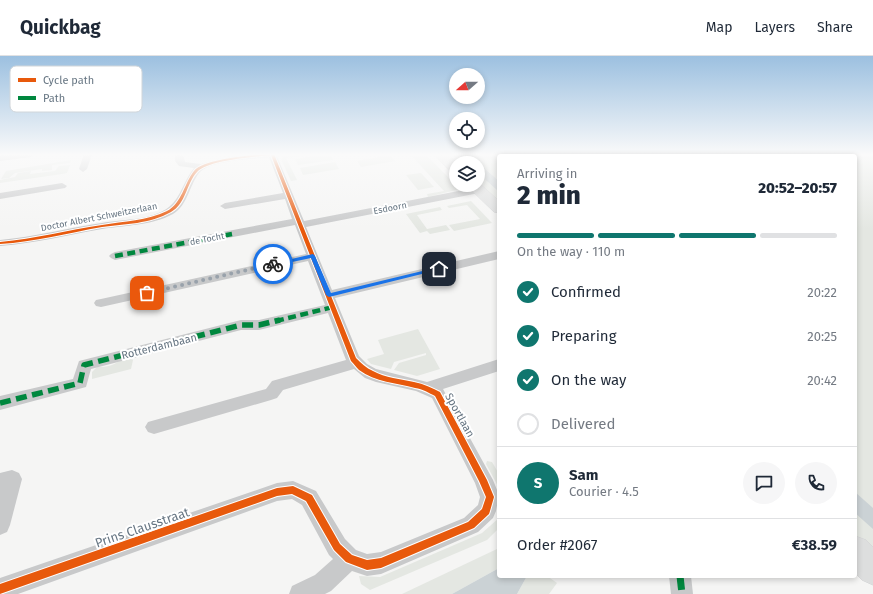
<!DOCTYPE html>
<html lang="en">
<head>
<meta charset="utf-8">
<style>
	body { margin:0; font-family:"Fira Sans",sans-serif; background:#f6f6f7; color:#1f2937; height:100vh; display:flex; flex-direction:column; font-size:15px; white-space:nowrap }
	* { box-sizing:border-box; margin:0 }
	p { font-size:13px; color:#747a83 }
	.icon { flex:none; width:22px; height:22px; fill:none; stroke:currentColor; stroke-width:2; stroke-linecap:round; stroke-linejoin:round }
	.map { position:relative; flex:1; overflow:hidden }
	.details { position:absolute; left:497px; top:98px; width:360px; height:424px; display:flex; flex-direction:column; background:#fff; border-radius:4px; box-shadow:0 2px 6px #0003 }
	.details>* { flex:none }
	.needle { width:26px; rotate:249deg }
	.controls { position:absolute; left:449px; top:12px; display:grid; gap:8px }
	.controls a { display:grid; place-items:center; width:36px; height:36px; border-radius:50%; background:#fff; box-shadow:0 2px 6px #0003; font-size:20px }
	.pin { position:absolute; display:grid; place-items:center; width:34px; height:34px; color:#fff; margin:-17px; border-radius:8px; box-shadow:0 2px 6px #0006 }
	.courier { position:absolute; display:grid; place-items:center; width:40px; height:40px; margin:-20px; border:3px solid #1a73e8; border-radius:50%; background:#fff; color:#222; box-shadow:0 1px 5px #0007 }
	.headline em { font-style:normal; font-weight:800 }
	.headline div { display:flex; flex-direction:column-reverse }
	.headline { display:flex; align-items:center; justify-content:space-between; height:68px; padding:0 20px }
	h1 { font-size:26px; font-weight:800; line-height:30px }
	.bar { display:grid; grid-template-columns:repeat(4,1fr); gap:6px 4px; align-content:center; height:48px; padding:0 20px }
	.bar i { height:5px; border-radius:3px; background:#e0e1e3 }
	.bar .selected { background:#0f766e }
	.bar p { grid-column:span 4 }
	.line { display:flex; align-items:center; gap:10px; padding:0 20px; border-top:1px solid #e0e1e3 }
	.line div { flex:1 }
	.round { display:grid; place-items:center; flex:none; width:42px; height:42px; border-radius:21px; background:#f6f6f7 }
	ol { padding:0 20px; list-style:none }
	li { display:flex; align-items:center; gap:12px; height:44px }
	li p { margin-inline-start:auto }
	li .icon { padding:4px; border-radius:50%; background:#0f766e; color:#fff; stroke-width:4 }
	li:last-child { color:#747a83 }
	li i { width:22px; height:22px; border:2px solid #e0e1e3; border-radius:50% }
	header { display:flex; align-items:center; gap:24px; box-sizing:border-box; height:56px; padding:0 20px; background:#fff; border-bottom:1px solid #e0e1e3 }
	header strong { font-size:19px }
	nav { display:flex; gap:22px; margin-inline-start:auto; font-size:14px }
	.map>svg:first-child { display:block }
</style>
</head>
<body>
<header>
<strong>Quickbag</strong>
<nav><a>Map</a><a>Layers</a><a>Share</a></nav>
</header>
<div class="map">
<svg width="873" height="538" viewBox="0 0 873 538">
	<rect width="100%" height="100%" fill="#f5f5f4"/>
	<g fill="#e4e7e2">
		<path d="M294,98H314L286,102L297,124L291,125L281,103L284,100Z"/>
		<path d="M329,98L333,104L298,109L295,103Z"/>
		<path d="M410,98H425L460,133L428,141L427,138L444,135Z"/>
		<path d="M468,98H619L609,100H499V125Z"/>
		<path d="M673,98H873V501L855,484V100H677Z"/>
		<path d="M390,99L395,105L361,111L357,105Z"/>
		<path d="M71,104L70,107L52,109V114L42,115V113L15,117L9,122L1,123L6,115Z"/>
		<path d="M335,106L339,113L303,119L300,112Z"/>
		<path d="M70,109L67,117L62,118L0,127V124L15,121L18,117L31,115L30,118L55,115L59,110Z"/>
		<path d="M421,117L434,131L418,134L406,119Z"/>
		<path d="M478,117L499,136V149L478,129Z"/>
		<path d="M471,145L492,167L454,175L449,169L480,163L467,149L449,152L447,150Z"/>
		<path d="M440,151L442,154L417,159L427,173L446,169L450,174L430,178L427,175L420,177L406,158Z"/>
		<path d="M418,273L440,313L417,320L394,314L399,307L426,299V297L394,306L391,313L371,308L367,303L384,298L378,284Z"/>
		<path d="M130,301L133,304L131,313L92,323V316L97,311C113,312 116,305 130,301Z"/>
		<path d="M487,405L492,406L499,418V432L486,408Z"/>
		<path d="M499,462V472L487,484L370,534L361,528L359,520L380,521L482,477Z"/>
		<path d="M499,492V512L452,538H402Z"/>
		<path d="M527,520H547L557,527L549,538H517Z"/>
	</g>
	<g fill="#cbd2d5">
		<path d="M457,98H468L499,125V136L478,117V107H467Z"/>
		<path d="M855,436L873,452V473L855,457Z"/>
		<path d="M499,512V520H527L517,538H452Z"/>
	</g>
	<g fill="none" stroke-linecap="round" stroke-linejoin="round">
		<g stroke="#d2d3d4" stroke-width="1">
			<g id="secondary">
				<path d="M434,98H447L457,107L456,117L451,116Z"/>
				<path d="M478,126L499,145V157L494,156L466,129H478Z"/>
				<path d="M855,480L866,484L873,491V529L862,524L855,517Z"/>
			</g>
		</g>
		<g fill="#c8c9ca" fill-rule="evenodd">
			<path d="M12,98H35L31,101L0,105V99Z"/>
			<path d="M84,98H92L87,113L83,116L79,113Z"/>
			<path d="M175,98H183L185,106L201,108L220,103L243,99L276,98L304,165L479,131L482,132L484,134L479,137L306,171L332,234L499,195V203L335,242L359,300L367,308L376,313L427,326L499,303V315L443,333L493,424L499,439L496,455L493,462L478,476L381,518L367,520L352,515L331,535L325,538H289L292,530L315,519L333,503L329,499L302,449L292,443L277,445L18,538H0V522L277,427L293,425L316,435L345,483L356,494L367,498L381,496L464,462L478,449L480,441L475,427L432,342L416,335L376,326L365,322L354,313L283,334L277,342L271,344L154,378L148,376L145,371L148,366L266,333L272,325L346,304L328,257L259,274H241L91,313L86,331L0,354V340L73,323L79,305L241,264H259L325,249L308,205L101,251L96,250L94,247L96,244L101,243L306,198L295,169L115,204L111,202L109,200L111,198L115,196L292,163L285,143L225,153L220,150L225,147L283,137L269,101C252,103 210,104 199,117C189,130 188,149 173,158C151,170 125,169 102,173C68,179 35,187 0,190V184C35,181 68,172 102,167C123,163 151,165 169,151C181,141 184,124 194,112L179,110L175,105Z"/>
			<path d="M62,127L67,130L65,132L0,143V137Z"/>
			<path d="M12,414L19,417L22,423L10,469L7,476L0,479V417Z"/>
			<path d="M669,520H691L693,538H671Z"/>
		</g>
		<use href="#secondary" fill="#dddede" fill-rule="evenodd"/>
		<g stroke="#00873e" stroke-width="4.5" stroke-dasharray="8 4.5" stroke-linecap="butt">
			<path d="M115,200L232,178"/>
			<path d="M276,265L333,251"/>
		</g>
		<path stroke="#00873e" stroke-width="5.5" stroke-dasharray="11 5.5" stroke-linecap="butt" d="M0,347L80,327L84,309L241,269H259L280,264"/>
		<path stroke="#00873e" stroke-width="7" stroke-dasharray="14 7" stroke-linecap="butt" d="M680,520L682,538"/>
		<g stroke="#fff" stroke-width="2">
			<path id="cycleway" d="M263,98H274L356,302C361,307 366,312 373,315C385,322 401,323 414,326C424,328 432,332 440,336L487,424L494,441L490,455L489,458L474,472L381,512L367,514L346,506L334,494L306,445L292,438L277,440L0,538V528L277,432L293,430L312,439L340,488L352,499L367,504L381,502L468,466L482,453L486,441L479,425L435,340C429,337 423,333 415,332C397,327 375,326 359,314C356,311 354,308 351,305L271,99C254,101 208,104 197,116C186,128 186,148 171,156C150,168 125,168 102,171C68,177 35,186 0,188V186C35,183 68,174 102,169C124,165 147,165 167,155C182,147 184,128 194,115C204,103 247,100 263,98Z"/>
		</g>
		<use href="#cycleway" fill="#e8590c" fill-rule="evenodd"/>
	</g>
	<linearGradient id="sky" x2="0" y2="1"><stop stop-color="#9cc0e0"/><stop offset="0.57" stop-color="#fafafa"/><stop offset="1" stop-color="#fafafa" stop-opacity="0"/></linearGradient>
	<rect width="873" height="173" fill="url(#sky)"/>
	<path fill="#1a73e8" d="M313,198L315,200L331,237L439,211L442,213L329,241L326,239L311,202L273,210L270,208Z"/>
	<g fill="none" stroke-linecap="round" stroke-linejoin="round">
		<path stroke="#99a2ab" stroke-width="4" stroke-dasharray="0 7.2" d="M147,237L273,208"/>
	</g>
	<g text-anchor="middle" stroke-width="4" stroke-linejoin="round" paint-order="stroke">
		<g font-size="9" fill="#677683" stroke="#fff">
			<text transform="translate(390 152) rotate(-11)" y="3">Esdoorn</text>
			<text transform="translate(99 161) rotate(-11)" y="3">Doctor Albert Schweitzerlaan</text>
			<text transform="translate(207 183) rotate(-11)" y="3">de Tocht</text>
		</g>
		<g font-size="11" fill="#677683" stroke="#fff">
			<text transform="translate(159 290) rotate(-14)" y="4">Rotterdambaan</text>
			<text transform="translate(460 359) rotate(61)" y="4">Sportlaan</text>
		</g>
		<g font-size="13" fill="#677683" stroke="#fff">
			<text transform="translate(142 471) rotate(-19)" y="5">Prins Clausstraat</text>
		</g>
	</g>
	<rect x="10" y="10" width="132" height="46" rx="6" fill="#fff" stroke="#d1d6da" stroke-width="1"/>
	<rect x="18" y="22" width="18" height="4" fill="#e8590c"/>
	<rect x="18" y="40" width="18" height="4" fill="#00873e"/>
	<g font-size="11" fill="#677683">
		<text x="43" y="28">Cycle path</text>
		<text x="43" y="46">Path</text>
	</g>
</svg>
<div class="controls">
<a><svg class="needle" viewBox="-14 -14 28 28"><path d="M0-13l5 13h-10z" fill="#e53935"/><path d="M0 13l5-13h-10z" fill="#747a83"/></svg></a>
<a><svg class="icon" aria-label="locate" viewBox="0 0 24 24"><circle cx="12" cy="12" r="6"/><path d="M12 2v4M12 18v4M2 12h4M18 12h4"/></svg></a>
<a><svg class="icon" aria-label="layers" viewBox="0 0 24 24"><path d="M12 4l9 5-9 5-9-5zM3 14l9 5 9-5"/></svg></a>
</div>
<div class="pin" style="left:147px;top:237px;background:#ea580c"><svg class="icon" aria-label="bag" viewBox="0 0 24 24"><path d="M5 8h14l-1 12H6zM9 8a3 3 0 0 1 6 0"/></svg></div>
<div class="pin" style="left:439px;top:213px;background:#1f2937"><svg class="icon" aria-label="home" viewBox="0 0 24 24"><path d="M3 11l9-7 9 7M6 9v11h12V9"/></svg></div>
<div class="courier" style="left:273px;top:208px"><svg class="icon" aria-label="bike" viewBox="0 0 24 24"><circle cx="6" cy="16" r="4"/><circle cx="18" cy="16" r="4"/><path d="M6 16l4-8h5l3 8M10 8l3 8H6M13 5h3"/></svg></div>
<section class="details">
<div class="headline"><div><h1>2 min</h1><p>Arriving in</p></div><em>20:52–20:57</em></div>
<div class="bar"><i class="selected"></i><i class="selected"></i><i class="selected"></i><i></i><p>On the way · 110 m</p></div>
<ol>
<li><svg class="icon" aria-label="check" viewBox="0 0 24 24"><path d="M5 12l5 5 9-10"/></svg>Confirmed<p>20:22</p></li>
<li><svg class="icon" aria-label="check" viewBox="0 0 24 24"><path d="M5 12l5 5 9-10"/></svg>Preparing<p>20:25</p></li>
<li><svg class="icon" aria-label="check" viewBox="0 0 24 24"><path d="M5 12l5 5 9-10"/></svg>On the way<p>20:42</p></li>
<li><i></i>Delivered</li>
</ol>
<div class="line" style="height:72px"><b class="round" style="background:#0f766e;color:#fff">S</b><div><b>Sam</b><p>Courier · 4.5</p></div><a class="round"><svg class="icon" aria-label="chat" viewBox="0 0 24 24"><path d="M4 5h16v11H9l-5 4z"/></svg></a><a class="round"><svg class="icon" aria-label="phone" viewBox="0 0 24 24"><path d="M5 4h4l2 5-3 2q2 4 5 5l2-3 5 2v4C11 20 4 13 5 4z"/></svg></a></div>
<div class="line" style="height:52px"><div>Order #2067</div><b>€38.59</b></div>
</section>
</div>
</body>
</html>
